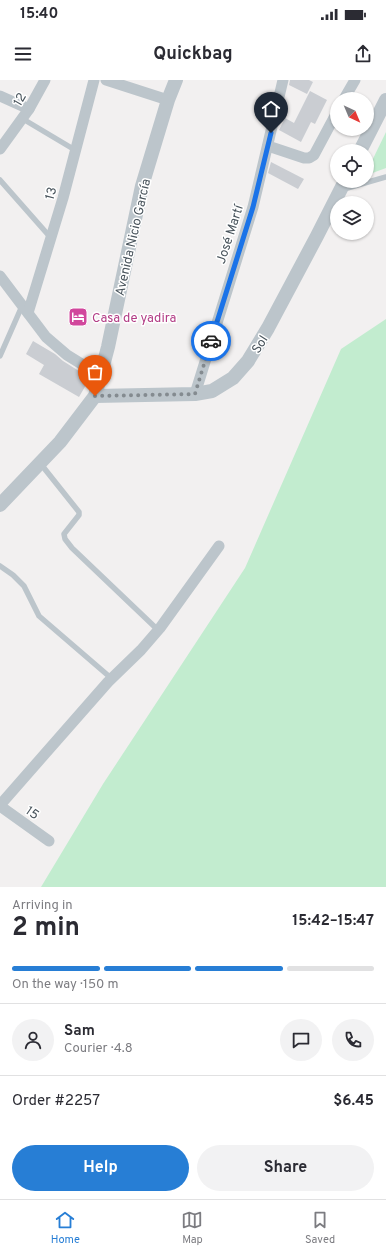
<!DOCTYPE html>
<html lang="en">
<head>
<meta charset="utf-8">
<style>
	body { margin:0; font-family:Overpass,sans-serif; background:#f2f2f3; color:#2b2b33; height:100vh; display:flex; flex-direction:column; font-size:15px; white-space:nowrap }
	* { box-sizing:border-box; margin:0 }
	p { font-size:13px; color:#7c7c81 }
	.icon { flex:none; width:22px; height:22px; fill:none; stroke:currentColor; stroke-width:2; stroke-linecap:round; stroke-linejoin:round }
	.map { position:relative; height:807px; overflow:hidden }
	.sheet { display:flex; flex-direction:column; background:#fff; flex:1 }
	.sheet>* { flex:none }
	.needle { width:26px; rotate:136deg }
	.controls { position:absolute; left:330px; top:12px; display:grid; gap:8px }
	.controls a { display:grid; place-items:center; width:44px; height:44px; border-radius:50%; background:#fff; box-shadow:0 1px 3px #0004; font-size:20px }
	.pin { position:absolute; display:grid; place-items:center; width:34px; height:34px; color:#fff; margin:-41px -17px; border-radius:50% 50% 50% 0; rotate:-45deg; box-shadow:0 0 4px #0007 }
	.pin .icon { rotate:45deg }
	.courier { position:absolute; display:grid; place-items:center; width:40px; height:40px; margin:-20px; border:3px solid #1a73e8; border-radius:50%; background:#fff; color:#222; box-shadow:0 1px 5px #0007 }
	.head em { font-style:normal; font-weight:700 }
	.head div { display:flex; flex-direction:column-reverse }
	.head { display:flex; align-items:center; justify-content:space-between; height:68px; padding:0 12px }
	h1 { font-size:26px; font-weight:700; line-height:30px }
	.bar { display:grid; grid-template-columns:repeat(4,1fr); gap:6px 4px; align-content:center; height:48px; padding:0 12px }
	.bar i { height:5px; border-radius:3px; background:#e1e1e2 }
	.bar .active { background:#277ed5 }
	.bar p { grid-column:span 4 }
	.line { display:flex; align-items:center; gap:10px; padding:0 12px; border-top:1px solid #e1e1e2 }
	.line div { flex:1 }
	.round { display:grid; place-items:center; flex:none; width:42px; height:42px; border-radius:21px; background:#f2f2f3 }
	.button { display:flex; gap:8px; margin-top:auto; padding:8px 12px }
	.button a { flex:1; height:46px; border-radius:24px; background:#277ed5; color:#fff; font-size:16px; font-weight:700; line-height:46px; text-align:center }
	.button a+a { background:#f2f2f3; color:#2b2b33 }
	.status { display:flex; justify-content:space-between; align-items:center; height:28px; padding:0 20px; background:#fff; direction:ltr }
	.status svg { height:11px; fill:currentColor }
	header { display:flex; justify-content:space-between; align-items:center; height:52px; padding:0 12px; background:#fff; font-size:18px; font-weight:700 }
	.menu { display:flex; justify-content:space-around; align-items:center; height:56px; border-top:1px solid #e1e1e2; background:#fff; font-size:11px; color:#7c7c81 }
	.menu a { display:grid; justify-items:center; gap:2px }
	.menu .active { color:#277ed5 }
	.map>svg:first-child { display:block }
</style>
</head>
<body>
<div class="status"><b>15:40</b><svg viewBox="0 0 49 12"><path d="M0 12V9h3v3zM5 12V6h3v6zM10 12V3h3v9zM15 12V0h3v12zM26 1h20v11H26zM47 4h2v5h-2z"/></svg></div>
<header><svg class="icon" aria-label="menu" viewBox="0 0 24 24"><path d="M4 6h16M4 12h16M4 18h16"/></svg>Quickbag<svg class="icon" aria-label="share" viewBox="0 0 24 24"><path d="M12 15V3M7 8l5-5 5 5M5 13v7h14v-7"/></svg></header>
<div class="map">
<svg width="386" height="807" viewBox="0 0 386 807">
	<rect width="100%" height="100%" fill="#f2f0f0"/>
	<g fill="#c2eccf">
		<path d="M386,52V88L367,95V91Z"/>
		<path d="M386,239V807H41L103,704L245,488L341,269Z"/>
	</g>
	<g fill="#cacdd2">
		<path d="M290,0H309L313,2L307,14L289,5Z"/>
		<path d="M310,11L327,20L315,44L311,42L301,62L279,50L285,38L294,43Z"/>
		<path d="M271,82L304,99L298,109L268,93Z"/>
		<path d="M33,261L55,274L63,281L90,298L79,317L39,294L44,285L26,274Z"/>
	</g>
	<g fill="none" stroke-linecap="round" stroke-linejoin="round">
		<g stroke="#bcc5cb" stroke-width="5.5">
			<path d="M23,39L75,70"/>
			<path d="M0,100L51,158"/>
			<path d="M344,109L386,97"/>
			<path d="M0,276L22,226"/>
			<path d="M40,383L79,432V435L64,454L65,459L72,468L158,550"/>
			<path d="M0,486L13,495L24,506L39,536L111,598"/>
		</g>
		<g stroke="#bcc5cb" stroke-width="11">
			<path d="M106,0L168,20"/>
			<path d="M0,16L29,29"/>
			<path d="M344,19L355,0"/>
			<path d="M268,66L304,78H309L314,75L337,32"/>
			<path d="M0,69L29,29L45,0"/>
			<path d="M0,196L46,257L67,275L101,296"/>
			<path d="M28,233L63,118L94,0"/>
			<path d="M195,314L253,127L283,0"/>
			<path d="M0,725L108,602L141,570L160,548L219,466"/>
			<path d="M0,726L49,761"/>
		</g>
		<g stroke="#bcc5cb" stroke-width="14">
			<path d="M360,71L386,20"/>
			<path d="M95,316L195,314L212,311L233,298L248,281L268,248L317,156L345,101"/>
			<path d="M0,425L60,362L95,316L108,267L142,106L168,20L176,0"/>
		</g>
	</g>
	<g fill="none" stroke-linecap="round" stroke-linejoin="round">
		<path stroke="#848b90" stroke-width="4" stroke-dasharray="0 7.2" d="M95,316L195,314L211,261"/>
		<path stroke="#1a73e8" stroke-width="5" d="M211,261L253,127L271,53"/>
	</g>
	<defs>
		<g id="hotel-square" transform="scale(1)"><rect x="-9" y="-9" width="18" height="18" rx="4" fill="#d1479c" stroke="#fff"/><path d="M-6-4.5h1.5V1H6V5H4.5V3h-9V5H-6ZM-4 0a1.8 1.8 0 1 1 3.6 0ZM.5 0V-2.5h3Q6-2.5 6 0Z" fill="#fff"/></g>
	</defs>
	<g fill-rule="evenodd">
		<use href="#hotel-square" x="78" y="237"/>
	</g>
	<g text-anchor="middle" stroke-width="3" stroke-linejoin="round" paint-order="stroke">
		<g font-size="13" fill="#49545c" stroke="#fff">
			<text transform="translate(19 19) rotate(-60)" y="5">12</text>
			<text transform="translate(50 113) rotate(-75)" y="5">13</text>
			<text transform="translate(229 154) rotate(-72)" y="5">José Martí</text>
			<text transform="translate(132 157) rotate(-77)" y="5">Avenida Nicio García</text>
			<text transform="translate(259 264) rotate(-58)" y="5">Sol</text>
			<text transform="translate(33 732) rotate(35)" y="5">15</text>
		</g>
		<g font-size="13" fill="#b23c85" stroke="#fff" text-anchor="start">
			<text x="92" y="242">Casa de yadira</text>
		</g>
	</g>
</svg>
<div class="controls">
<a><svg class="needle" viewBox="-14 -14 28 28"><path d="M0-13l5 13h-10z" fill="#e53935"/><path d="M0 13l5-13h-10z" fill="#7c7c81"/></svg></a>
<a><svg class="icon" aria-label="locate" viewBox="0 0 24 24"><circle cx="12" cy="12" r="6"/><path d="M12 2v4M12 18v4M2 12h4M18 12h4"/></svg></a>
<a><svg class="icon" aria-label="layers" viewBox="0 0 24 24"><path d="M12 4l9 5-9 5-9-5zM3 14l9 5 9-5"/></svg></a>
</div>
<div class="pin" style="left:95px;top:316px;background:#ea580c"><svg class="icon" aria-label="bag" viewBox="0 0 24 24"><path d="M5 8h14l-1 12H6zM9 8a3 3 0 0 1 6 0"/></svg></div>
<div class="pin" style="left:271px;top:53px;background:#1f2937"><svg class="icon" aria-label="home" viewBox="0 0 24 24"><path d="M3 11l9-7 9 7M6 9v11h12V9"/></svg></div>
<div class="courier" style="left:211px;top:261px"><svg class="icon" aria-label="car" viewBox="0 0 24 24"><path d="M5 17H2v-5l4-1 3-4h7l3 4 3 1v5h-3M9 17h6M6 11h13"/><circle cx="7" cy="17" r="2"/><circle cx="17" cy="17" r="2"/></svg></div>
</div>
<section class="sheet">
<div class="head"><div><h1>2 min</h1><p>Arriving in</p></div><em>15:42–15:47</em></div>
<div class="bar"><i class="active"></i><i class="active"></i><i class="active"></i><i></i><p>On the way · 150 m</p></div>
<div class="line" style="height:72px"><a class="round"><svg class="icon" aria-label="person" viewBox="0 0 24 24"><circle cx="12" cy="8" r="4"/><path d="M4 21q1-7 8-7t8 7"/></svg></a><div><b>Sam</b><p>Courier · 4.8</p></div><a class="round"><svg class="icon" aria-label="chat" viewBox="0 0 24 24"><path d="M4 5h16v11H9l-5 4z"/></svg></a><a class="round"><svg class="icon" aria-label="phone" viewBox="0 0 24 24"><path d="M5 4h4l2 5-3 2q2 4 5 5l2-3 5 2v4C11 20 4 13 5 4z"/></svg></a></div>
<div class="line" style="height:52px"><div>Order #2257</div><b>$6.45</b></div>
<div class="button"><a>Help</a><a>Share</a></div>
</section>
<nav class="menu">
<a class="active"><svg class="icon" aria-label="home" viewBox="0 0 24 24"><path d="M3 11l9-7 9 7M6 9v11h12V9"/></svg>Home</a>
<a><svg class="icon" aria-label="map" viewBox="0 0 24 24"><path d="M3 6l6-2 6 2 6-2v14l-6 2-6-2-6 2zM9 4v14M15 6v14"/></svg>Map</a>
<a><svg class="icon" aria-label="saved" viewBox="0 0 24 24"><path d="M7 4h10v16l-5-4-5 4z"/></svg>Saved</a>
</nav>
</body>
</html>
